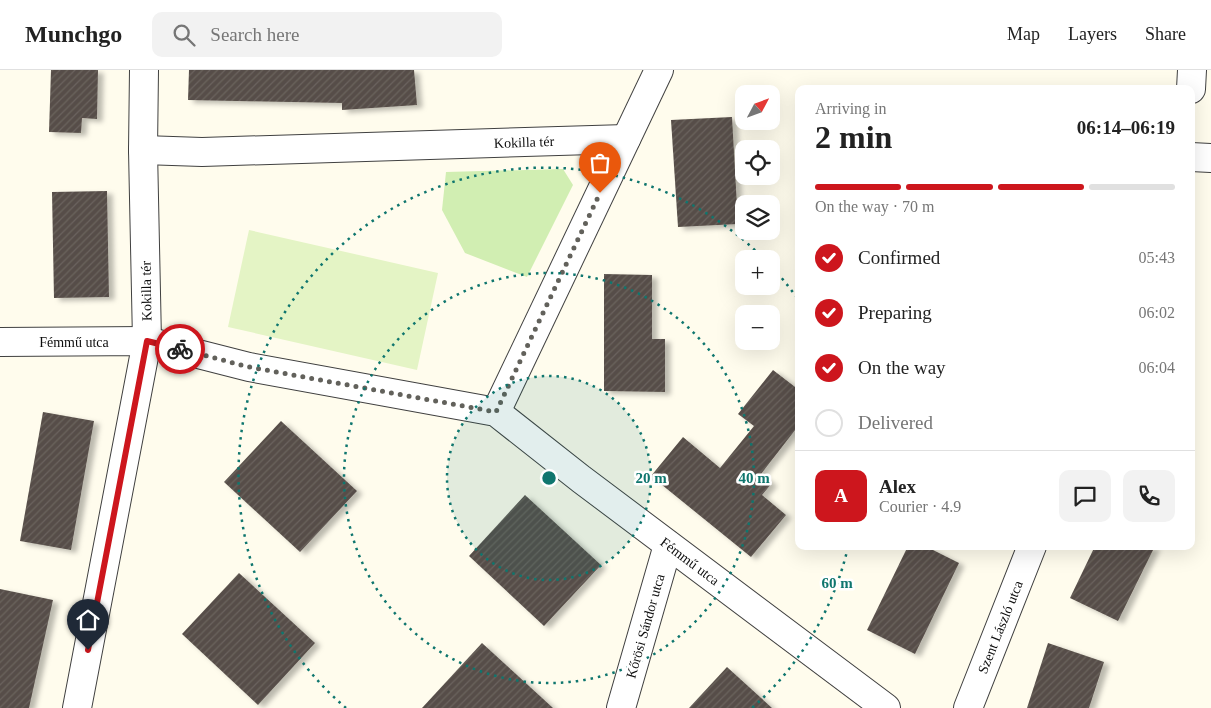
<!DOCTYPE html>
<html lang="en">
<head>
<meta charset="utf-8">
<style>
	body { margin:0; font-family:Georgia,serif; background:#f2f2f2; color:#222; height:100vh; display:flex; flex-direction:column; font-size:19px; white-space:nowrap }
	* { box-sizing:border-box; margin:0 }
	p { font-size:16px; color:#767676 }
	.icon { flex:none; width:28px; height:28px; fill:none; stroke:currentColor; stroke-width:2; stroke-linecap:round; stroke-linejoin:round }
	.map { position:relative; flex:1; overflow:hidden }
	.side { position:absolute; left:795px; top:15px; width:400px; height:465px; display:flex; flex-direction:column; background:#fff; border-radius:10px; box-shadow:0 5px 20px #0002 }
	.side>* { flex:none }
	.needle { width:32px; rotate:49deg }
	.tools { position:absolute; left:735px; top:15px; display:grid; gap:10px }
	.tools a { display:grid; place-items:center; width:45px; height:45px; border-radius:10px; background:#fff; box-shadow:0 5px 20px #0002; font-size:25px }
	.pin { position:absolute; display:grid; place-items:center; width:42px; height:42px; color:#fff; margin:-51px -21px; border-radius:50% 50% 50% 0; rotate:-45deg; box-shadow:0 0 5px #0007 }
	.pin .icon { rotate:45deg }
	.courier { position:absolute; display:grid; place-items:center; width:50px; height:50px; margin:-25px; border:4px solid #cd161d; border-radius:50%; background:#fff; color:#222; box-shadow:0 1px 6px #0007 }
	.headline em { font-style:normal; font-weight:700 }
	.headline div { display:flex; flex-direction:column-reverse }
	.headline { display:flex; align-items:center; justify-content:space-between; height:85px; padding:0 20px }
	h1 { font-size:32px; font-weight:700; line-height:38px }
	.bar { display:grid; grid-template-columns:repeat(4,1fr); gap:8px 5px; align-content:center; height:60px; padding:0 20px }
	.bar i { height:6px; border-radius:4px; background:#e0e0e0 }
	.bar .current { background:#cd161d }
	.bar p { grid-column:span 4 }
	.line { display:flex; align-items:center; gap:12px; padding:0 20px; border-top:1px solid #e0e0e0 }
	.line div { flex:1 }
	.round { display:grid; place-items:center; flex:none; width:52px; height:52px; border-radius:10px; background:#f2f2f2 }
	ol { padding:0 20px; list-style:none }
	li { display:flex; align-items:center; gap:15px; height:55px }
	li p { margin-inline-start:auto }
	li .icon { padding:5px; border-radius:50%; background:#cd161d; color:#fff; stroke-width:4 }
	li:last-child { color:#767676 }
	li i { width:28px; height:28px; border:2px solid #e0e0e0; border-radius:50% }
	header { display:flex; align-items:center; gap:30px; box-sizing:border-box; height:70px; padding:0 25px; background:#fff; border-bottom:1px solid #e0e0e0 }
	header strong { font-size:24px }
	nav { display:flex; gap:28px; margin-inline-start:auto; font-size:18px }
	.search { width:350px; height:45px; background:#f2f2f2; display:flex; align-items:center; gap:12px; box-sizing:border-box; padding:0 18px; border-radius:10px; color:#767676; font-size:19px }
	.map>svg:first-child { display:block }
</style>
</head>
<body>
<header>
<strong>Munchgo</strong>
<div class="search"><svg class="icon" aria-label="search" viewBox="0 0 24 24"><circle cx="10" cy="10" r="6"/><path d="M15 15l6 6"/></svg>Search here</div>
<nav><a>Map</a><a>Layers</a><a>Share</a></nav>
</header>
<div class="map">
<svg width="1211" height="638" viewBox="0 0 1211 638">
	<defs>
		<pattern id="building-hatch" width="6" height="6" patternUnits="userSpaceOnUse" patternTransform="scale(1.25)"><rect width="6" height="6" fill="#574e48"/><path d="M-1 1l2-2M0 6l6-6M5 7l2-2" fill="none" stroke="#6a635e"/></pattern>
		<filter id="shadow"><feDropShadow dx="5.5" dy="3" stdDeviation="2.5" flood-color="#0004"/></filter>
	</defs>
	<rect width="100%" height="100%" fill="#fffced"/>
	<path fill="#d1eeb2" d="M563,99L573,115L527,207L465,183L442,140L446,102Z"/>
	<path fill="#e4f4c5" d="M249,160L438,203L417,300L228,257Z"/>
	<g fill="url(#building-hatch)" filter="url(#shadow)">
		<path d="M51,0H98L97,49L82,48L81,63L49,62Z"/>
		<path d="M189,0H414L417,35L342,40V33L188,30Z"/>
		<path d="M732,47L738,154L678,157L671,50Z"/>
		<path d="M107,121L109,227L54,228L52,122Z"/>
		<path d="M604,204L652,205V269H665V322L604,321Z"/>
		<path d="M773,300L799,320V355L761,404L772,413L762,425L786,445L751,487L651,406L683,367L720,398L754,356L738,344Z"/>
		<path d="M43,342L94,351L71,480L20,471Z"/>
		<path d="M281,351L357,421L300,482L224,412Z"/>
		<path d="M525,425L601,495L544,556L469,486Z"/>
		<path d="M908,476H925L959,493L915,584L867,560Z"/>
		<path d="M1095,476H1155L1118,551L1070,528Z"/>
		<path d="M239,503L315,573L258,635L182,564Z"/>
		<path d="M0,519L53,530L29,638H0Z"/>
		<path d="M482,573L553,638H422Z"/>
		<path d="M1048,573L1104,592L1089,638H1027Z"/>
		<path d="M727,597L772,638H689Z"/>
	</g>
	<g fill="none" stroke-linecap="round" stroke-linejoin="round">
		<g stroke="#404040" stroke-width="30">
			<g id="minor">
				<path d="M143,80L202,82L626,69"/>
				<path d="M1191,87L1211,88"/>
				<path d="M0,272L147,271L249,297L496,342L581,409L886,638"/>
				<path d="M496,342L659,0"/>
				<path d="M77,638L147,271L143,80L144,0"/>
				<path d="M621,638L668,475"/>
			</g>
		</g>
		<g stroke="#404040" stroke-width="30">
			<g id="tertiary">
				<path d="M1191,19L1192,0"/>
				<path d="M968,638L1032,476"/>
			</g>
		</g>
		<use href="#minor" stroke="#fff" stroke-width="28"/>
		<use href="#tertiary" stroke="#fff" stroke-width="28"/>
	</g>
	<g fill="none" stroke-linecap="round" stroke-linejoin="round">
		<path stroke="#62615b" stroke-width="5" stroke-dasharray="0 9" d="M180,279L249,297L496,342L600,123"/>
		<path stroke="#cd161d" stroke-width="6" d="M88,580L147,271L180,279"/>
	</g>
	<circle cx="549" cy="408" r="102" fill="#0f766e" fill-opacity=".12"/>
	<g fill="none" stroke="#0f766e" stroke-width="2.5" stroke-dasharray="2.5 5">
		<circle cx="549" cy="408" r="102"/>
		<circle cx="549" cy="408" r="205"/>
		<path d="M848 477A307 307 0 0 1 752 638M346 638A307 307 0 1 1 762 187M772 197A307 307 0 0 1 797 228"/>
	</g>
	<g text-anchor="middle" stroke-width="5" stroke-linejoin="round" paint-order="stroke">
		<g font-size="14" fill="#0d0d0d" stroke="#fff">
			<text transform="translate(524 72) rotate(-2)" y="5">Kokilla tér</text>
			<text transform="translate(146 221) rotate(-91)" y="5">Kokilla tér</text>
			<text x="74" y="277">Fémmű utca</text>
			<text transform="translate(690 491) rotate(37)" y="5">Fémmű utca</text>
			<text transform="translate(645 556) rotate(-74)" y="5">Kőrösi Sándor utca</text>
			<text transform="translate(1000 557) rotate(-68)" y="5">Szent László utca</text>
		</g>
	</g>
	<circle cx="549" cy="408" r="8" fill="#0f766e" stroke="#fff" stroke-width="2.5"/>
	<g font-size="15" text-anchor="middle" font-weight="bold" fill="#0f766e" stroke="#fff" stroke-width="5" stroke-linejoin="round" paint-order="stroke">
		<text x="651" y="413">20 m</text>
		<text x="754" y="413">40 m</text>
		<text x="837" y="518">60 m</text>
	</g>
</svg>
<div class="tools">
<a><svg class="needle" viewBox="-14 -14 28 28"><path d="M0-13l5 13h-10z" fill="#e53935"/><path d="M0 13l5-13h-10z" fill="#767676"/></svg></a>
<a><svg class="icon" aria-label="locate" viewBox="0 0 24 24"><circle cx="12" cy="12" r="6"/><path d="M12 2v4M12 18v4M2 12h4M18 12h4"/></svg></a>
<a><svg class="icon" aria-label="layers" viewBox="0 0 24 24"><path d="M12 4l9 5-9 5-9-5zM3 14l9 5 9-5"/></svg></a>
<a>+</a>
<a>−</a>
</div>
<div class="pin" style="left:600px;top:123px;background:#ea580c"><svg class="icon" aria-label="bag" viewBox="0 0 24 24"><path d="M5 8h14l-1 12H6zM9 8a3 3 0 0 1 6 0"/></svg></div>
<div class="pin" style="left:88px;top:580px;background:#1f2937"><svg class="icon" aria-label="home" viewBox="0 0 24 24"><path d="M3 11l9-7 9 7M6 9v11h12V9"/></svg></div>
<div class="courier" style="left:180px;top:279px"><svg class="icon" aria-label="bike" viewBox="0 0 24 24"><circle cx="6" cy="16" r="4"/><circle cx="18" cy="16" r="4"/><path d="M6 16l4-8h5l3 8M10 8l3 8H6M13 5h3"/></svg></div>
<section class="side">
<div class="headline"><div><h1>2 min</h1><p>Arriving in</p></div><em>06:14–06:19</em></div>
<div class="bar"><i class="current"></i><i class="current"></i><i class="current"></i><i></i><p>On the way · 70 m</p></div>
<ol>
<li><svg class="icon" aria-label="check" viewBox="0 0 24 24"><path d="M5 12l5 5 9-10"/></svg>Confirmed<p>05:43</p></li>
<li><svg class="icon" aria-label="check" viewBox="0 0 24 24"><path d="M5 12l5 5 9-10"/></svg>Preparing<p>06:02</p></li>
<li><svg class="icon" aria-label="check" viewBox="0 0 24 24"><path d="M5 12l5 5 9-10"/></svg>On the way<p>06:04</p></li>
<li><i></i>Delivered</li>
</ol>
<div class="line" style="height:90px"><b class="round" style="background:#cd161d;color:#fff">A</b><div><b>Alex</b><p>Courier · 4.9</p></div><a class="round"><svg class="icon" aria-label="chat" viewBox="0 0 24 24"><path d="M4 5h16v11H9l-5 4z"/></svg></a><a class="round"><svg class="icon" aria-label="phone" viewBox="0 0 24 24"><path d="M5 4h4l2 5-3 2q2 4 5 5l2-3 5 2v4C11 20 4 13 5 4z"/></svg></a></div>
</section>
</div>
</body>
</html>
